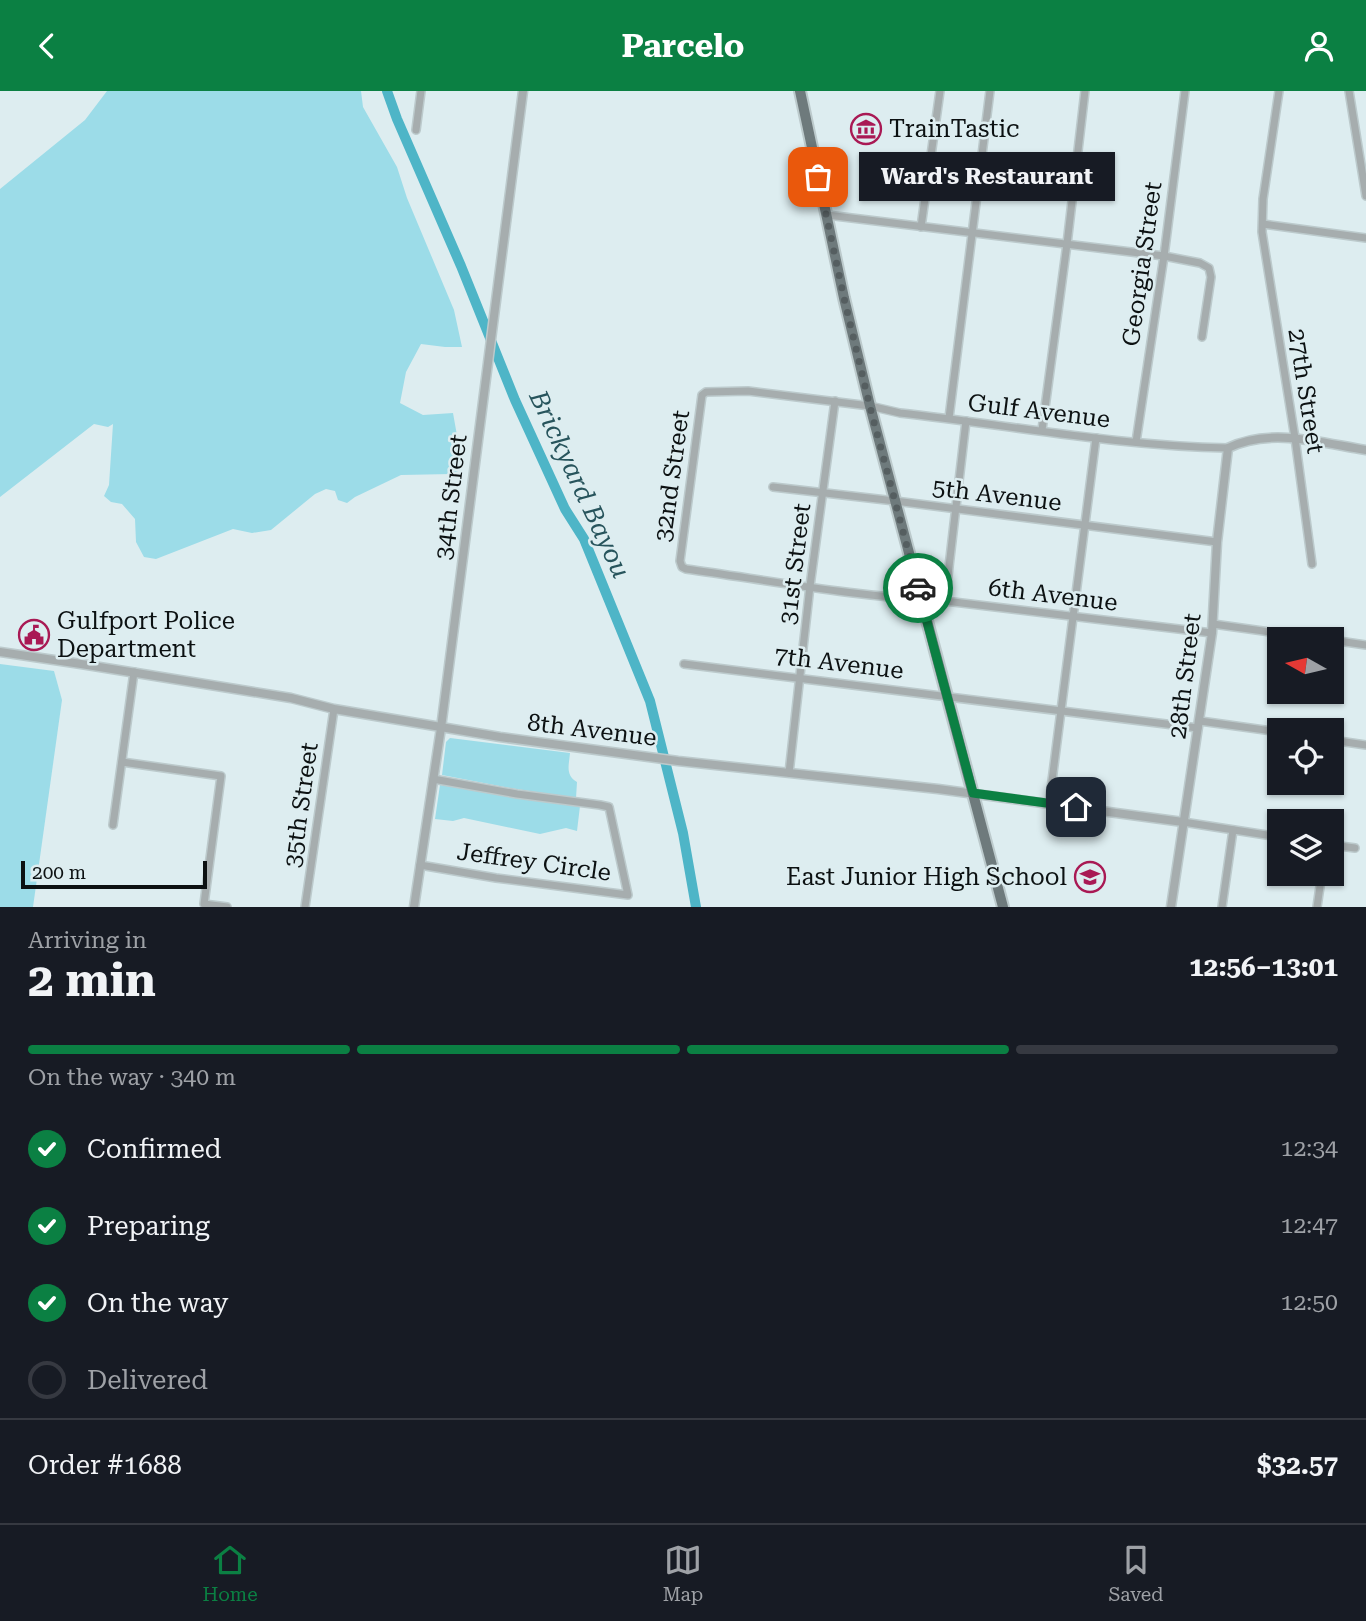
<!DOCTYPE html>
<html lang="en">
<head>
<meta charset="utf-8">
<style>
	body { margin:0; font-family:"Roboto Serif",serif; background:#20242c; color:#f1f3f6; height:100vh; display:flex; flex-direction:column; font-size:26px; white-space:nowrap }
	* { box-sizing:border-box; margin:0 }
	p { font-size:23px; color:#9ea1a6 }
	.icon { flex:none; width:38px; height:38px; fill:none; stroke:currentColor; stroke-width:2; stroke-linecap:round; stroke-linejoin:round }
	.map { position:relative; height:816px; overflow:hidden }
	.sheet { display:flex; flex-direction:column; background:#171b24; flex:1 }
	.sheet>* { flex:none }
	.needle { width:46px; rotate:278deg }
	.buttons { position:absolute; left:1267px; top:536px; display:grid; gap:14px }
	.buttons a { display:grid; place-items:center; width:77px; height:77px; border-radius:0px; background:#171b24; box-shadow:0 2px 5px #0004; font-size:35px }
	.scale { position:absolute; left:21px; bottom:18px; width:186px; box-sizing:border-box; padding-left:7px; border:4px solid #0c1112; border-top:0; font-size:19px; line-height:24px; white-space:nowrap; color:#0c1112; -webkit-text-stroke:5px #ddedf0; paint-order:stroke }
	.pin { position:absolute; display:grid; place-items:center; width:60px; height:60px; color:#fff; margin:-30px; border-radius:14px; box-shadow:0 4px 10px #0006 }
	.courier { position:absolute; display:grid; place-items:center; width:70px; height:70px; margin:-35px; border:5px solid #0b8043; border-radius:50%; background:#fff; color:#222; box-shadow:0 2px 9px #0007 }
	.bubble { position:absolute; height:49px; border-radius:0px; background:#171b24; box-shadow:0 2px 5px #0004; font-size:23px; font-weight:700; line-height:49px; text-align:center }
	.headline em { font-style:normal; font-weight:700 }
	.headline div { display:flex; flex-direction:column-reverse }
	.headline { display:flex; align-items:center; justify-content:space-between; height:119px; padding:0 28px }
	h1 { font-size:46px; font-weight:700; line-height:52px }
	.bar { display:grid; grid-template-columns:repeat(4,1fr); gap:10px 7px; align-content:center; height:84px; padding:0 28px }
	.bar i { height:9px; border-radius:5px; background:#363941 }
	.bar .current { background:#0b8043 }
	.bar p { grid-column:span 4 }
	.line { display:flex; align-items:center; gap:18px; padding:0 28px; border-top:2px solid #363941 }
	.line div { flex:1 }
	ol { padding:0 28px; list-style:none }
	li { display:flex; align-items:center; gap:21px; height:77px }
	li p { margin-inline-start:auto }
	li .icon { padding:7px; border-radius:50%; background:#0b8043; color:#fff; stroke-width:4 }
	li:last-child { color:#9ea1a6 }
	li i { width:38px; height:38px; border:4px solid #363941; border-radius:50% }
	header { display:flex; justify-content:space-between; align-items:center; height:91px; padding:0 28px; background:#0b8043; color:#fff; font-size:32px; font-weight:700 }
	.menu { display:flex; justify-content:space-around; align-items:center; height:98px; border-top:2px solid #363941; background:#171b24; font-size:19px; color:#9ea1a6 }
	.menu a { display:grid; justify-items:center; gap:4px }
	.menu .current { color:#0b8043 }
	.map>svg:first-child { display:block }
</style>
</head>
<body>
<header><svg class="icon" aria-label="back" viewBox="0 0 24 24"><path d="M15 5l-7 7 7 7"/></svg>Parcelo<svg class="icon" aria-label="person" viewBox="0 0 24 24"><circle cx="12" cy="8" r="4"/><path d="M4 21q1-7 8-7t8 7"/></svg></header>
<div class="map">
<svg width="1366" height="816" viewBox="0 0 1366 816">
	<rect width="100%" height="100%" fill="#ddedf0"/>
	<g fill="#9cdce8">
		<path d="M107,0H361L363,16L397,76L407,107L454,219L462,256H445L421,253L406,281L400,312L423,324L453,322L463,378L451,383L401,384L355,406L347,412L338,409L335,400L326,398L315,403L271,439L252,442L233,438L156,468L144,466L136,451L135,428L122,413L111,411L104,405L109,394L113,333L108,336L94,333L0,406V98L85,29Z"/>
		<path d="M0,573L54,580L62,609L33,816H0Z"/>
		<path d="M450,647L570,662C569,674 565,684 577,691L576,707L510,697L442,684L446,651Z"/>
		<path d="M440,694L580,715L577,740L566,737L540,743L464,727L453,730L435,728Z"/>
	</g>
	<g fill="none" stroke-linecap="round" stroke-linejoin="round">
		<path stroke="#4eb5c7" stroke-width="10" d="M387,0L397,28L461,175L515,309L565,418L584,448L650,610L683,742L696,816"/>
		<g stroke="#bccacc" stroke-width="10">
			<g id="minor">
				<path d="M1279,0L1263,108L1262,141L1295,347L1312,473"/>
				<path d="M1349,0L1366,105"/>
				<path d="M416,39L421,0"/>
				<path d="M827,124L1164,165L1200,172L1209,177L1211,186L1202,246"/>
				<path d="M1263,133L1366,147"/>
				<path d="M921,136L940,0"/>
				<path d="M949,327L990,0"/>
				<path d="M1042,339L1067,153L1085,0"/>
				<path d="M1136,351L1164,165L1185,0"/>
				<path d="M773,396L895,410L1217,451"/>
				<path d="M945,510L966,330"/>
				<path d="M1213,533L1320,548"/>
				<path d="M1212,542L945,510C858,506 772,490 686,478L682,476L680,470L702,304L706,301L748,300L870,315L900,322C1009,334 1118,355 1228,357"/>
				<path d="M1332,549L1366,554"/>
				<path d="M684,573L1198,637"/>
				<path d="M1200,630L1279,641"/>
				<path d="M1332,649L1366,654"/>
				<path d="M122,671L221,685L204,813L227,816"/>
				<path d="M789,682L810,495L835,310"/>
				<path d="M1049,713L1096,347"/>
				<path d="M1183,731L1279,746"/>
				<path d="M113,734L134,581"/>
				<path d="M1332,754L1355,757"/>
				<path d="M420,774L496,787L628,804L609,716L600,714L517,703L433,688"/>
				<path d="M305,816L334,618"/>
				<path d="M1222,816L1233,739"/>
				<path d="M1317,816L1322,782"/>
			</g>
		</g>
		<g stroke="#bccacc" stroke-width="11">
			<g id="tertiary">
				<path d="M0,561L81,573L291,607L334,618L500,646L678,670L938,698L1183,731"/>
				<path d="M414,816L441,637L523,0"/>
				<path d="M1171,816L1212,542L1217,451L1228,357C1270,336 1322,352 1366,359"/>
			</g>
		</g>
		<g stroke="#bccacc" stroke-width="14">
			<path id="primary" d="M800,0L844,207L870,315L1003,816"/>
		</g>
		<use href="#minor" stroke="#a6adae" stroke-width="7"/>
		<use href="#tertiary" stroke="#a6adae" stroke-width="8"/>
		<use href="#primary" stroke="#6e7a7c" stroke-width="10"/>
	</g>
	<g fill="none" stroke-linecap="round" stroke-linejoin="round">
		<path stroke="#555e60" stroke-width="7" stroke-dasharray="0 12.6" d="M818,86L844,207L870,316L918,497"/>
		<path stroke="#0b8043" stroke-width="9" d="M918,497L973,702L1076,716"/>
	</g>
	<defs>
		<g id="museum-ring" transform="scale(1.575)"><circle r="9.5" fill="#ddedf0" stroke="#a91954" stroke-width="1.5"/><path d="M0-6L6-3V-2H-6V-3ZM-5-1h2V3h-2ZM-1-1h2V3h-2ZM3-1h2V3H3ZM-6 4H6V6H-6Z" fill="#a91954"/></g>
		<g id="civic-ring" transform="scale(1.575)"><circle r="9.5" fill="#ddedf0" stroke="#a91954" stroke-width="1.5"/><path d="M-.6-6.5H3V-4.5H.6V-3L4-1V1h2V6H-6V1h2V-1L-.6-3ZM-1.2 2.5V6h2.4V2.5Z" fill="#a91954"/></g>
		<g id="school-ring" transform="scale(1.575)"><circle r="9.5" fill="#ddedf0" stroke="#a91954" stroke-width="1.5"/><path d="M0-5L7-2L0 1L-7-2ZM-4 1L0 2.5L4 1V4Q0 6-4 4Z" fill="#a91954"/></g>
	</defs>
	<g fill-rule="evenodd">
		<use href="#museum-ring" x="866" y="38"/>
		<use href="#civic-ring" x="34" y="544"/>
		<use href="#school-ring" x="1090" y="786"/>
	</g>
	<g text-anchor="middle" stroke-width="5" stroke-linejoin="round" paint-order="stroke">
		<g font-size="24" fill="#0c1112" stroke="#ddedf0" text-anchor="start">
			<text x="889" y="46">TrainTastic</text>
			<text x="57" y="538">Gulfport Police<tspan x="57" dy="28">Department</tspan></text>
			<text x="1067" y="794" text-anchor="end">East Junior High School</text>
		</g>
		<g font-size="24" fill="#0c1112" stroke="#ddedf0">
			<text transform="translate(1142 173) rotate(-82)" y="8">Georgia Street</text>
			<text transform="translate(1306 300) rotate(81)" y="8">27th Street</text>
			<text transform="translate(1039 320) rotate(7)" y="8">Gulf Avenue</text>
			<text transform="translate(672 385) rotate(-82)" y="8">32nd Street</text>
			<text transform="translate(997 404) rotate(7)" y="8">5th Avenue</text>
			<text transform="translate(451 406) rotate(-83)" y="8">34th Street</text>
			<text transform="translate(795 473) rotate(-83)" y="8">31st Street</text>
			<text transform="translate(1053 504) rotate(7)" y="8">6th Avenue</text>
			<text transform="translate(839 572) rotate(7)" y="8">7th Avenue</text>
			<text transform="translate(1185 585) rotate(-83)" y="8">28th Street</text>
			<text transform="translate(592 639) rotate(7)" y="8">8th Avenue</text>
			<text transform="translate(301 714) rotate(-82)" y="8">35th Street</text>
			<text transform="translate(534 771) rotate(8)" y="8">Jeffrey Circle</text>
		</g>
		<g font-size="26" font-style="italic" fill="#27545c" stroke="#ddedf0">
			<text transform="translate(580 393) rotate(65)" y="9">Brickyard Bayou</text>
		</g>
	</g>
</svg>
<div class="buttons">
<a><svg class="needle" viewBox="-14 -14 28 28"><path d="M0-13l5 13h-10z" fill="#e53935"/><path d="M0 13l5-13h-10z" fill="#9ea1a6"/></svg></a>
<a><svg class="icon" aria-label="locate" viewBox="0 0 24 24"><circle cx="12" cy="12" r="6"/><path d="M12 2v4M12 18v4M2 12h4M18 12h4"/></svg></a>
<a><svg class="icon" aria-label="layers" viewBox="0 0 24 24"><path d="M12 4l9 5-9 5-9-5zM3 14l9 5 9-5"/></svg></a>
</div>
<div class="scale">200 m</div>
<div class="pin" style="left:818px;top:86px;background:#ea580c"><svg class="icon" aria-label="bag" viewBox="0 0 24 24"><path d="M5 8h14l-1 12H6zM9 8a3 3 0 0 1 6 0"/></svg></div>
<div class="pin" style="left:1076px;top:716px;background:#1f2937"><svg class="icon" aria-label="home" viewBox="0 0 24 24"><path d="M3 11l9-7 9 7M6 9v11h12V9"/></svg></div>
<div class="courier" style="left:918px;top:497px"><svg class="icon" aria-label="car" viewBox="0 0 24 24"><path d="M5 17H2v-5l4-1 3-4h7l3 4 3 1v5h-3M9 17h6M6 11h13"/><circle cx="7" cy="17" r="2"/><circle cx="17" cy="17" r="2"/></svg></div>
<div class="bubble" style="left:859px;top:61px;width:256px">Ward's Restaurant</div>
</div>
<section class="sheet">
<div class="headline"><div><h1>2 min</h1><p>Arriving in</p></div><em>12:56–13:01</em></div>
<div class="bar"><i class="current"></i><i class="current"></i><i class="current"></i><i></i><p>On the way · 340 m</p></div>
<ol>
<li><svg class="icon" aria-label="check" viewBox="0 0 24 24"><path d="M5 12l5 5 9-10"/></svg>Confirmed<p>12:34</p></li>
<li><svg class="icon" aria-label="check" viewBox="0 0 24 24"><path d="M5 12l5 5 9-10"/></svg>Preparing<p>12:47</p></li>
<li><svg class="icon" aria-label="check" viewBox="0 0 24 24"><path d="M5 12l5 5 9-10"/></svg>On the way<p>12:50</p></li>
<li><i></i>Delivered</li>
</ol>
<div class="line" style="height:91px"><div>Order #1688</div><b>$32.57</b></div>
</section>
<nav class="menu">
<a class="current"><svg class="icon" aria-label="home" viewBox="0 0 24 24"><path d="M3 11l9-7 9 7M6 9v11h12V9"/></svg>Home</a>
<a><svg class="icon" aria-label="map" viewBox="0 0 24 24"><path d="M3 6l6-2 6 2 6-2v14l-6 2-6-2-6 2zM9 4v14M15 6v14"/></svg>Map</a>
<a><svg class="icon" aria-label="saved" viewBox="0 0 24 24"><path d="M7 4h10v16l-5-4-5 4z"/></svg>Saved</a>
</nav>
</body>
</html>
